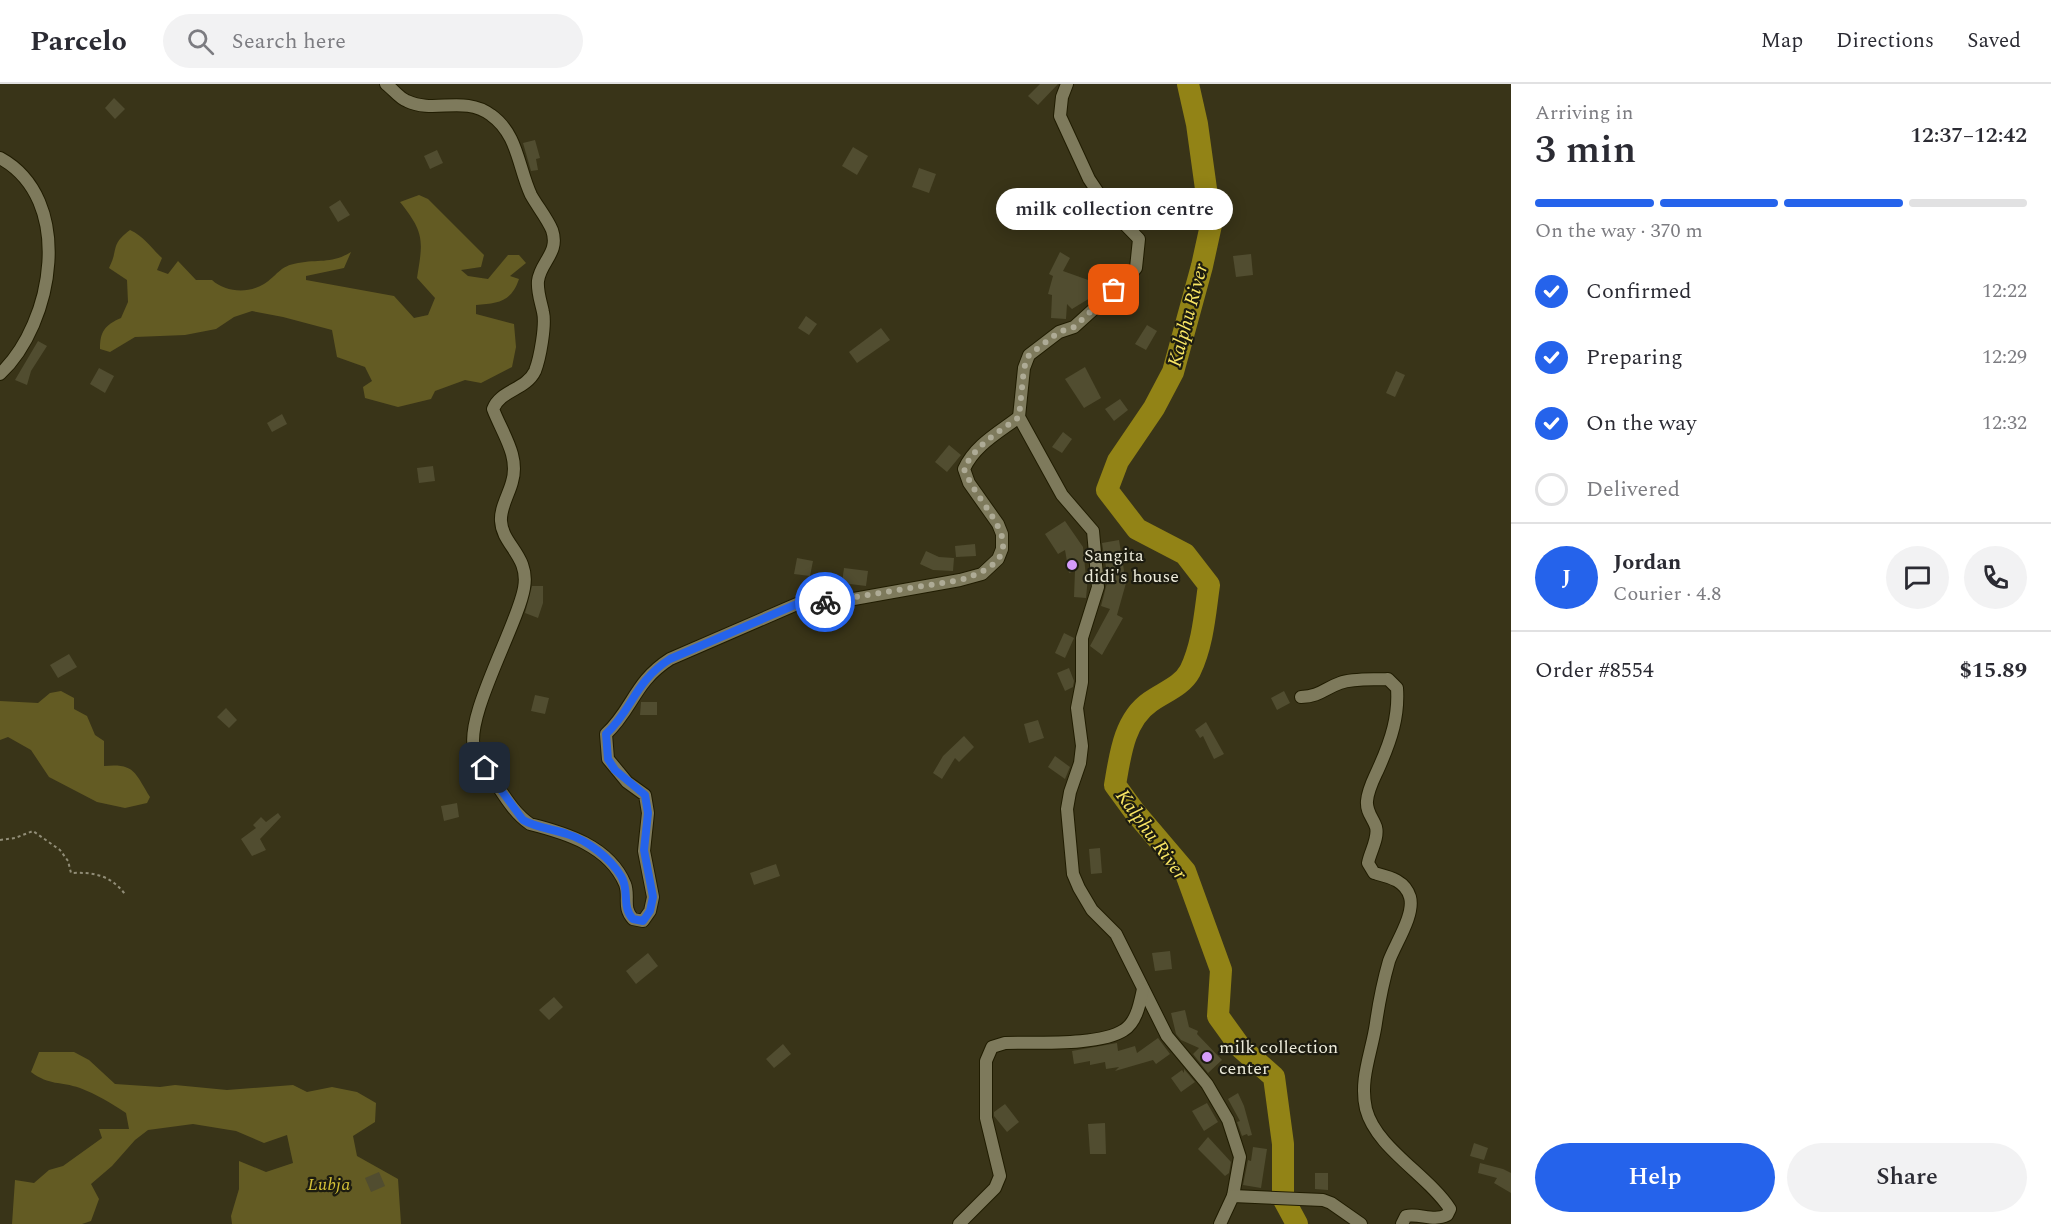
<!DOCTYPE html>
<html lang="en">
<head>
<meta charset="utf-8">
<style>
	body { margin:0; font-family:Spectral,serif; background:#f2f2f3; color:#2b2b33; height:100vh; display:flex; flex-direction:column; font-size:22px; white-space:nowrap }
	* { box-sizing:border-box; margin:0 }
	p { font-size:20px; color:#7c7c81 }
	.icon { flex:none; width:33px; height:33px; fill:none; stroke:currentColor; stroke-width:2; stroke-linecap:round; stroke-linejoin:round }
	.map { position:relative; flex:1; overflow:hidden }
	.drawer { display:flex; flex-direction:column; background:#fff; width:540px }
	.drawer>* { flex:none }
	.pin { position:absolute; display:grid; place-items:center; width:51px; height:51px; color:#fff; margin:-26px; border-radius:12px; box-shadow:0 3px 9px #0006 }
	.courier { position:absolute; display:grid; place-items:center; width:60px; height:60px; margin:-30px; border:4px solid #2563eb; border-radius:50%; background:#fff; color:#222; box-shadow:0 2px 8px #0007 }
	.bubble { position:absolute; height:42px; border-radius:21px; background:#fff; box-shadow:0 3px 15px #0003; font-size:20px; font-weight:600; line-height:42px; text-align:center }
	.summary em { font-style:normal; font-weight:600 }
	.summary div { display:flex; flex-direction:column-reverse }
	.summary { display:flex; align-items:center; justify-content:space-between; height:102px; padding:0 24px }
	h1 { font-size:39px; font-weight:600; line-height:45px }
	.bar { display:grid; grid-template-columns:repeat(4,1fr); gap:9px 6px; align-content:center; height:72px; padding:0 24px }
	.bar i { height:8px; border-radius:4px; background:#e1e1e2 }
	.bar .selected { background:#2563eb }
	.bar p { grid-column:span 4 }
	.line { display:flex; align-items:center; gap:15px; padding:0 24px; border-top:2px solid #e1e1e2 }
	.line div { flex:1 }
	.round { display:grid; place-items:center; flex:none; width:63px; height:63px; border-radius:32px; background:#f2f2f3 }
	ol { padding:0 24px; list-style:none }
	li { display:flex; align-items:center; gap:18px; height:66px }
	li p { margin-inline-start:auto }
	li .icon { padding:6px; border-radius:50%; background:#2563eb; color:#fff; stroke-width:4 }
	li:last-child { color:#7c7c81 }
	li i { width:33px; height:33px; border:3px solid #e1e1e2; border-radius:50% }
	.cta { display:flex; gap:12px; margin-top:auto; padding:12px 24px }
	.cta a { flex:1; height:69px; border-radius:36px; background:#2563eb; color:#fff; font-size:24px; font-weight:600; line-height:69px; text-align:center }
	.cta a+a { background:#f2f2f3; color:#2b2b33 }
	header { display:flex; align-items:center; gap:36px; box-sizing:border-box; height:84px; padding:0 30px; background:#fff; border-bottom:2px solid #e1e1e2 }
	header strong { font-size:28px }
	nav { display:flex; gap:33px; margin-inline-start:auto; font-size:21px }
	.search { width:420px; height:54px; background:#f2f2f3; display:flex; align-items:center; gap:15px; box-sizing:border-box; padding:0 21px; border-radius:33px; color:#7c7c81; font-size:22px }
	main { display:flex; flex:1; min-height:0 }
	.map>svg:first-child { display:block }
</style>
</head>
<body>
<header>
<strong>Parcelo</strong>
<div class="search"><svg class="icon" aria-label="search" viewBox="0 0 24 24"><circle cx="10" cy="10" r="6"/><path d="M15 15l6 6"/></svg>Search here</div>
<nav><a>Map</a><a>Directions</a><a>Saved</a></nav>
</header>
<main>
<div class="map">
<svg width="1511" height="1140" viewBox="0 0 1511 1140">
	<rect width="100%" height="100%" fill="#393418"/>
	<g fill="#635b23">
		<path d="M419,111L428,115L484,171L481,183L461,186L468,192L488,195L508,171H519L526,179L510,192L519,195C511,219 497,219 476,221V230L514,240L516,263L512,283L481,299L465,296L435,307L431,315L398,323L365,314L363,303L372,297L365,283L337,273L332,246L283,233L252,227L234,233L216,245L185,251L135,253L110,268L100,265C100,247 105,241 121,234L128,218L127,196L109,184C119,164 110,161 130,146C145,153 150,163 162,174L157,186L168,190L178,177L196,196H212C225,208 248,210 264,200C277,192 279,182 298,179C319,175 332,180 351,168L344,184L306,192V196L394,212L414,234L428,231L435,214L417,194C423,157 425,149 400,118Z"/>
		<path d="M61,607L74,614V625L87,632L95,651L104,657V682C135,679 135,689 150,713L147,719L125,724L97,718L49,693L31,666L8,653L0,656V617L38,619L50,609Z"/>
		<path d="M39,968H74L89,976L115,1000L160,1003L175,1001L227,1006L293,1001L307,1008L332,1003L357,1008L376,1019L375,1038L353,1052L357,1072L398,1095L401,1140H232L231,1132L239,1105V1077L266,1088L293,1079L287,1051L264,1059L236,1047L193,1040L148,1046L135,1056L112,1082L91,1100L99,1115L91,1137L82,1140H12L15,1096L34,1099L49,1086L63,1082L102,1054L99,1045H129L126,1029C111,1019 96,1010 80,1004C60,997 50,1002 31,988Z"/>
	</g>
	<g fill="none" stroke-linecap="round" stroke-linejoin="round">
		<path stroke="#928316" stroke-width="22" d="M1188,0L1197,40L1211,141L1202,182L1173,288L1154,324L1118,377L1107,406L1137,445L1185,470L1209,501C1205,529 1203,560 1190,587C1182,602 1164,608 1150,618C1124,636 1120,672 1115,701L1134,727L1185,787L1221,886L1218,932L1241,964L1274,993L1283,1060V1114L1297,1140"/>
	</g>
	<g fill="#514d30">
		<path d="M1040,0H1058L1038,21L1028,12Z"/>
		<path d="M114,14L125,25L115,35L105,24Z"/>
		<path d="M535,56L540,74L536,75L538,86L531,87L523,59Z"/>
		<path d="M853,63L868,72L857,91L842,82Z"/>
		<path d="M437,66L443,79L430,85L424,72Z"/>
		<path d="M919,84L936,90L929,109L912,103Z"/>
		<path d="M340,116L350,131L338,138L329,123Z"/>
		<path d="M1060,168L1070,174L1063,187L1091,197L1113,181L1120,190L1100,208L1072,225L1067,220L1066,235L1051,234L1052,211L1048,210L1053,192L1049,190Z"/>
		<path d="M1251,170L1253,191L1236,193L1233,172Z"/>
		<path d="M806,232L817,240L809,251L798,244Z"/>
		<path d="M1147,241L1157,247L1146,266L1135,260Z"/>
		<path d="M881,244L890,256L857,279L849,268Z"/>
		<path d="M38,257L47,262L31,287L27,301L15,296Z"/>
		<path d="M1085,283L1101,314L1084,324L1065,295Z"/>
		<path d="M99,284L114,292L105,309L90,300Z"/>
		<path d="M1396,287L1405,291L1395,313L1386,309Z"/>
		<path d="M1120,315L1128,326L1114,337L1105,325Z"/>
		<path d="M282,330L287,340L272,348L267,339Z"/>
		<path d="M1063,348L1072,355L1062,369L1052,363Z"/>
		<path d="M949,361L961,371L947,388L935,378Z"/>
		<path d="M433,382L435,397L419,399L417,384Z"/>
		<path d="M1065,437L1083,463L1086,493H1088L1086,514L1074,513L1075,487L1069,489L1065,466L1058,470L1045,450Z"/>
		<path d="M1119,456L1126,499L1117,531L1123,534L1102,571L1090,562L1110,525L1101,522L1108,495L1102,459Z"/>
		<path d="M975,460L976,472L956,473L955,462Z"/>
		<path d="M926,467L939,473L954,474L953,487L933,486L920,480Z"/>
		<path d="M797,474L813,477L810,492L794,490Z"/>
		<path d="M844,484L868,487L866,502L842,499Z"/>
		<path d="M532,502H543V519L538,534L525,529Z"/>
		<path d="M1064,549L1074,554L1065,574L1055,569Z"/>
		<path d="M69,570L77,583L58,594L50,581Z"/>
		<path d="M1069,584L1074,597L1073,603L1065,607L1057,589Z"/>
		<path d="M1284,607L1290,619L1277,626L1271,614Z"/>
		<path d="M535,611L549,614L545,630L531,627Z"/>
		<path d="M641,618H657V631H640Z"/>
		<path d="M226,624L237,636L229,644L217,633Z"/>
		<path d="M1038,636L1044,654L1029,659L1024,640Z"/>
		<path d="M1206,638L1224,670L1214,675L1203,652L1200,654L1195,646Z"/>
		<path d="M964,652L974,663L959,678L955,674L942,695L933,689L943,672Z"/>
		<path d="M1055,672L1070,683L1065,695L1048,683Z"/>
		<path d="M457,719L459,733L444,737L441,722Z"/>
		<path d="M278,729L281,733L260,755L266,766L252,772L241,755L256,744L253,741L261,733L266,738Z"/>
		<path d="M1100,764L1102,789L1091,790L1089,765Z"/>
		<path d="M776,780L780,792L754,801L750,789Z"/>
		<path d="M1170,867L1172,885L1155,887L1152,869Z"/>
		<path d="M648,869L658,882L636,900L626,887Z"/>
		<path d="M554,913L563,923L549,936L539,926Z"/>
		<path d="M1185,926L1189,943L1198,947L1197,950L1222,976L1208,989L1193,970L1199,964L1181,956L1176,950L1171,929Z"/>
		<path d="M1158,954L1170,970L1156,980L1153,976L1115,987L1119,983L1106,985L1105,978L1090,981V977L1074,980L1072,967L1117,959L1118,967L1135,962L1137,969Z"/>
		<path d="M783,960L791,970L774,984L766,975Z"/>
		<path d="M1184,985L1195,998L1181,1008L1171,994L1182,986L1184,989Z"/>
		<path d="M1238,1009L1244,1022L1252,1051L1248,1052L1247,1050L1242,1052L1237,1038L1240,1037L1228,1015Z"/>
		<path d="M1207,1019L1218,1038L1204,1047L1192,1027Z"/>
		<path d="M1005,1020L1019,1038L1007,1048L994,1032V1028Z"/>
		<path d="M1105,1039L1106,1070H1090L1088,1040Z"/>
		<path d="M1208,1053L1231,1078L1229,1089L1225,1092L1198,1065Z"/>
		<path d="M1474,1059L1488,1064L1484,1076L1470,1072Z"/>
		<path d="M1253,1063L1267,1065L1261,1104L1243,1101L1248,1076L1251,1077Z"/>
		<path d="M1480,1079L1503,1085L1511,1089V1109L1494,1099L1497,1094L1478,1089Z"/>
		<path d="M379,1088L385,1102L371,1108L365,1094Z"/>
		<path d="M1315,1089H1328V1106L1315,1105Z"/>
	</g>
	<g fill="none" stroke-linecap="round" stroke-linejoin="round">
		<g stroke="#201c01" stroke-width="14">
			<g id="minor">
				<path d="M386,0C393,5 399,14 407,17C434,30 464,11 491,31C518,50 518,83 531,111C537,122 547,134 552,146C560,169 540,178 538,197C537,208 541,218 543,228C546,241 540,274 535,287C526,306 500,306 493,325C502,349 520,372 512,398C509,410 500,424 501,437C502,461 530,472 524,504C518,541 462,636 475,668C479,679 489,689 495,698C505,713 515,730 530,740C566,749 609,762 625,800C630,813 622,823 633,835L643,837L650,827L653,813L644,767L648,729L645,711L627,698L608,675L606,650C633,625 634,598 670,575L797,520L837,518L960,496L982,490L998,475L1002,465V450L998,440L969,399L964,385C975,361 998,349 1019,333"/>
				<path d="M1067,0L1062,13L1060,32L1089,95L1107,122L1139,155L1136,184L1127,195L1074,243L1059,248L1029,271L1024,284L1019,333L1062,411L1093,447L1098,503L1082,554V598L1077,624L1082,662L1080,679L1070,708L1067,725L1073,790L1079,804L1092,826L1116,850L1167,952L1207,1000L1228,1036L1240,1073L1233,1112"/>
				<path d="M0,74C75,115 54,239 0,290"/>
				<path d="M1301,613C1321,612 1323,605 1340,599C1354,594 1373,596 1388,595L1397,604C1399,632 1391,656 1380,681C1375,693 1368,704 1367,717C1366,728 1373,734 1376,743C1379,754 1370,768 1368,779L1374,789C1389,793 1405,796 1410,813C1415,831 1395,860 1389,877C1383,898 1379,918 1376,939C1372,968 1359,995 1366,1025C1376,1064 1428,1091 1450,1125L1447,1131C1433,1138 1420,1129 1406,1132L1402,1140"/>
				<path d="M959,1140L995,1104L1000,1092L986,1034V977L992,963L1005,959C1036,958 1100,962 1124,946C1137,938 1140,918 1143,905"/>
				<path d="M1220,1140L1233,1112L1323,1116L1331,1119L1361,1140"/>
			</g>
		</g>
		<path stroke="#918d77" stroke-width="2" stroke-dasharray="3 3" stroke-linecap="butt" d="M0,756L15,754L33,747L60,766L68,777L71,789C94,788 110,791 125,810"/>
		<use href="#minor" stroke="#7e7a5c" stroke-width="12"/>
	</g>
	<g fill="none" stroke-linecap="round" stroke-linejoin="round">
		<path stroke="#aeab96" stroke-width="6" stroke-dasharray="0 10.8" d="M825,518L960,496C1045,470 981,430 964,385C975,361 998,349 1019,333L1024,284L1029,271L1059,248L1074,243L1114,206"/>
		<path stroke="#2563eb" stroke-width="8" d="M485,684L523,736C537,744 553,745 567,750C587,756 610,774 621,792C630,806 621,822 633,835L643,837L650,827L653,813L644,766L648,729L645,711L615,686L608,675L606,650C633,625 634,598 670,575L797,520L825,518"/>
	</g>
	<g fill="#d59cfb" stroke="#1d1c10" stroke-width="2">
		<circle cx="1072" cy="481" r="6"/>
		<circle cx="1207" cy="973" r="6"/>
	</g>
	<g text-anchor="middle" stroke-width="4.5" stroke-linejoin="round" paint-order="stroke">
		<g font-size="18" fill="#edebda" stroke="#1d1c10" text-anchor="start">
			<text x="1084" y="477">Sangita<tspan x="1084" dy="21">didi's house</tspan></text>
			<text x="1219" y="969">milk collection<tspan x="1219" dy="21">center</tspan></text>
		</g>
		<g font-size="18" font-style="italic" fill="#d3c037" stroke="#1d1c10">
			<text x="329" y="1106">Lubja</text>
		</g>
		<g font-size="20" font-style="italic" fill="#f9e664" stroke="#1d1c10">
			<text transform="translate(1187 231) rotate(-75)" y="7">Kalphu River</text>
			<text transform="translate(1152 750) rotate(54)" y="7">Kalphu River</text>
		</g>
	</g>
</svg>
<div class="pin" style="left:1114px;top:206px;background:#ea580c"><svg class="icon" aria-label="bag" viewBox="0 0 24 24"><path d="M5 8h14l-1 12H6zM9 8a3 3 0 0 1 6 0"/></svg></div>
<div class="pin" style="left:485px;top:684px;background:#1f2937"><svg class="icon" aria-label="home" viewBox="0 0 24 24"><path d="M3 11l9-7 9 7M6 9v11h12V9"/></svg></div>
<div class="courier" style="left:825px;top:518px"><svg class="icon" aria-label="bike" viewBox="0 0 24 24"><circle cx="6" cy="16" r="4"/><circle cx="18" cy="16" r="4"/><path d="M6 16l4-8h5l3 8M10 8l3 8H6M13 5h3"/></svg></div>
<div class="bubble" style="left:996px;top:104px;width:237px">milk collection centre</div>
</div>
<section class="drawer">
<div class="summary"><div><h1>3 min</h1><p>Arriving in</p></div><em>12:37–12:42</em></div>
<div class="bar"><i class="selected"></i><i class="selected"></i><i class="selected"></i><i></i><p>On the way · 370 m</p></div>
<ol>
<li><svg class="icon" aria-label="check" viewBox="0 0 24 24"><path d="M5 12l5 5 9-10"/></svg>Confirmed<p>12:22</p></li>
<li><svg class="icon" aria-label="check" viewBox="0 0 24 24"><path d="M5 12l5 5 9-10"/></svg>Preparing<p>12:29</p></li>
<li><svg class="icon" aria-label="check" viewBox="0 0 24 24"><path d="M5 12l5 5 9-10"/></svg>On the way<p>12:32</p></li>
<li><i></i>Delivered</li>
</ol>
<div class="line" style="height:108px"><b class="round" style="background:#2563eb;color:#fff">J</b><div><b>Jordan</b><p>Courier · 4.8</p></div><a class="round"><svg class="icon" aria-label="chat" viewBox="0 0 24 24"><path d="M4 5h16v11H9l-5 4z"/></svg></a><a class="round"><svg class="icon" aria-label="phone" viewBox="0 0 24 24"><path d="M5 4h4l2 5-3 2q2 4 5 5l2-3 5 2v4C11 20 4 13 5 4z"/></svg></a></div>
<div class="line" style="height:78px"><div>Order #8554</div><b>$15.89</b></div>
<div class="cta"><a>Help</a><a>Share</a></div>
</section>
</main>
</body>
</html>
